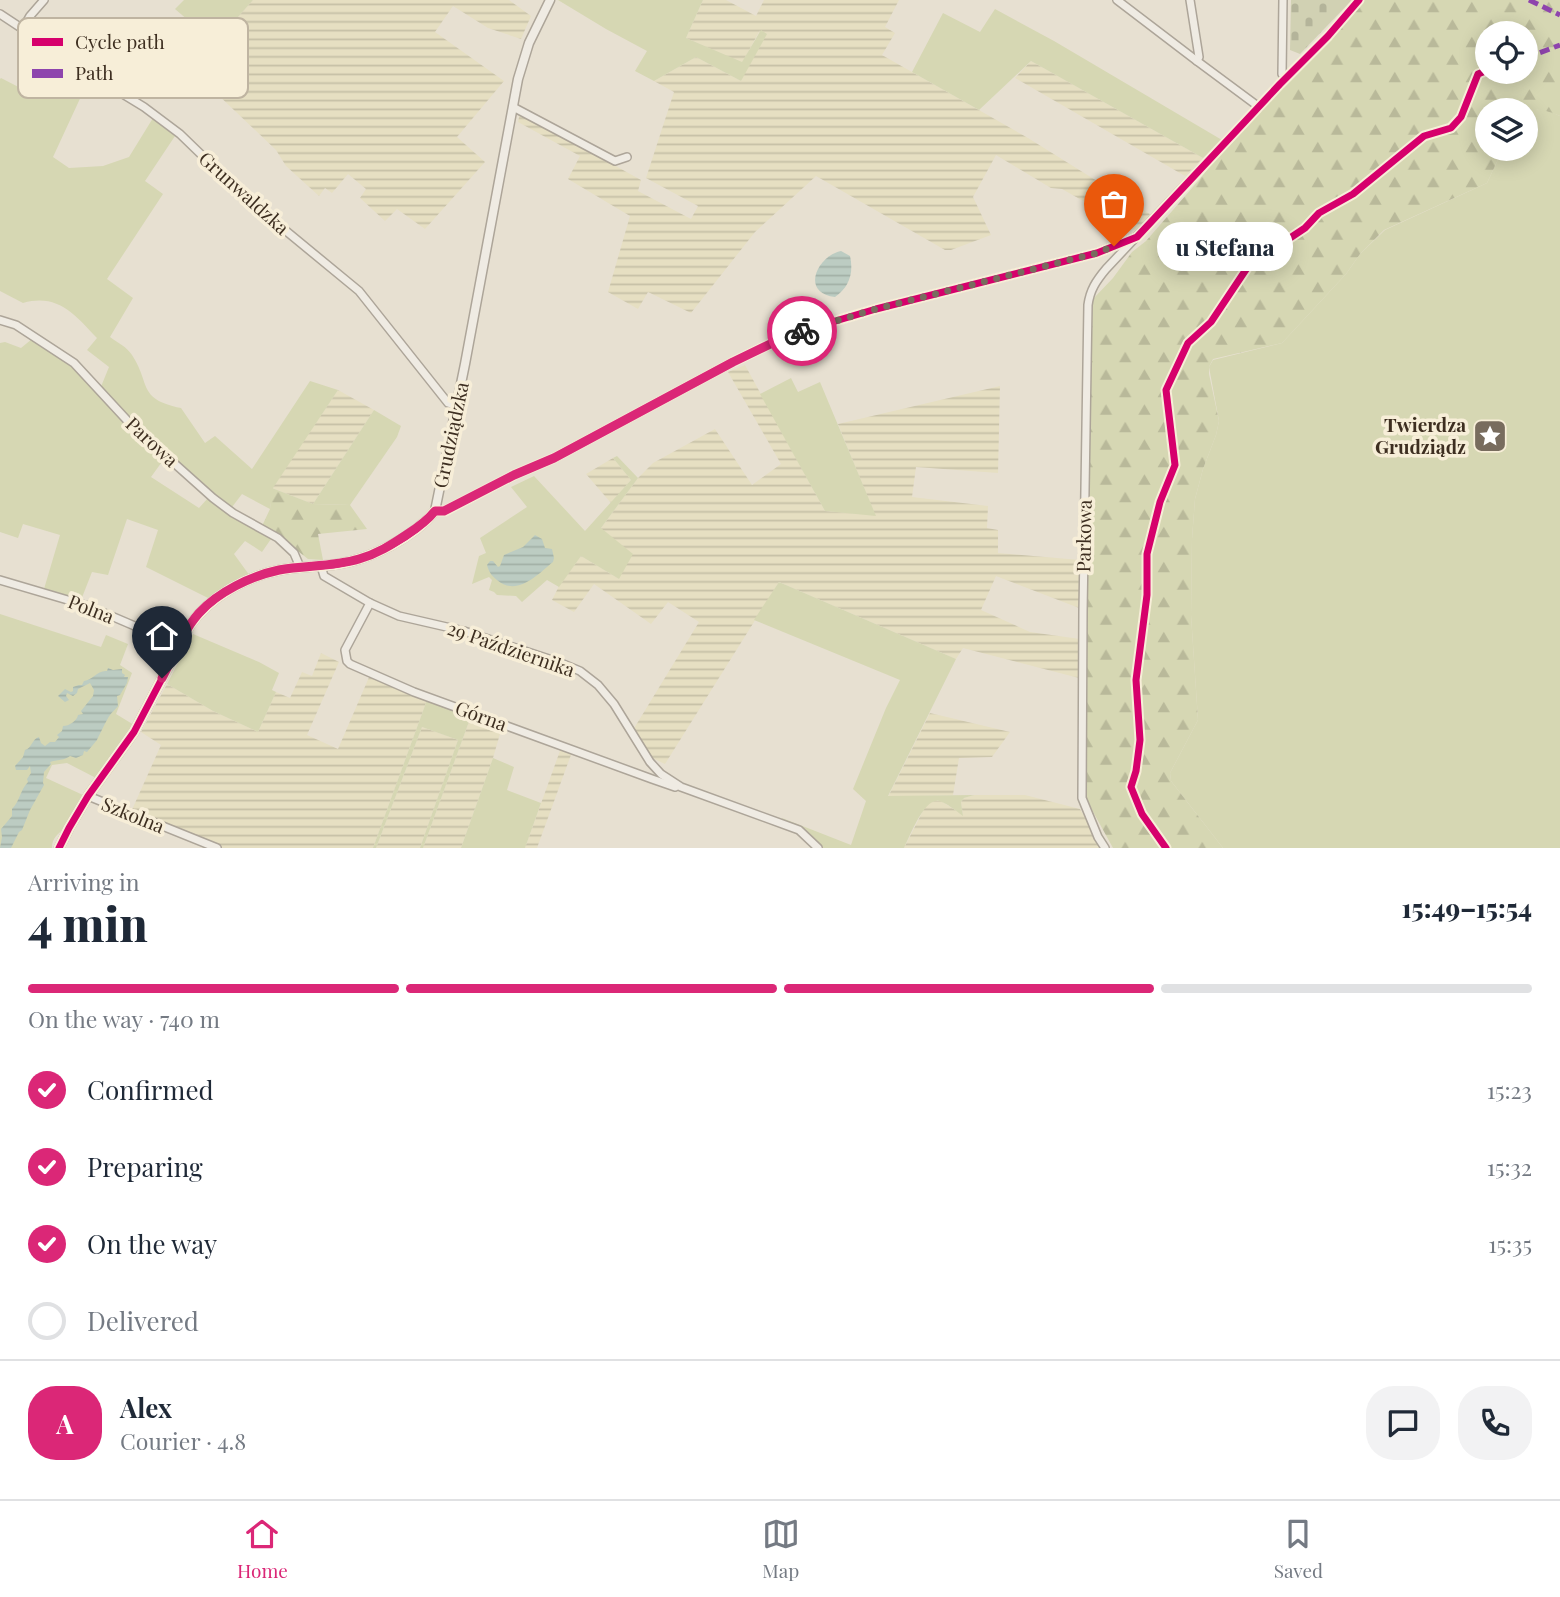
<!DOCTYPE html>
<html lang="en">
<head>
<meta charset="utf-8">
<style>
	body { margin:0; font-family:"Playfair Display",serif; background:#f2f2f3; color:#1f2937; height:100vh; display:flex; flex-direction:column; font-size:26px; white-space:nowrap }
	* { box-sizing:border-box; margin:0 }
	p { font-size:23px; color:#747a83 }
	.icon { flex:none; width:38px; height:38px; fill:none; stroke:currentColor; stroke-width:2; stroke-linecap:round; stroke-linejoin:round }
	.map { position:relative; height:848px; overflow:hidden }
	.details { display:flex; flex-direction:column; background:#fff; flex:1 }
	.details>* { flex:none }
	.fabs { position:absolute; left:1475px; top:21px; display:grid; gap:14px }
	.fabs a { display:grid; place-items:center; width:63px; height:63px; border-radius:50%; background:#fff; box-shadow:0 4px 18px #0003; font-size:35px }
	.pin { position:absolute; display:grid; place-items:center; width:60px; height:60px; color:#fff; margin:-72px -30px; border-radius:50% 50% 50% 0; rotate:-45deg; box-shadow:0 0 7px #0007 }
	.pin .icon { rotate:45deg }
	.courier { position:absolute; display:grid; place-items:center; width:70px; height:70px; margin:-35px; border:5px solid #db2777; border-radius:50%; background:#fff; color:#222; box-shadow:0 2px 9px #0007 }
	.bubble { position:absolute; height:49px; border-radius:24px; background:#fff; box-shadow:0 4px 18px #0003; font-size:23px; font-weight:800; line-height:49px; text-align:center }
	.summary em { font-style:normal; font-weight:800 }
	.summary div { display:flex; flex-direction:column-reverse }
	.summary { display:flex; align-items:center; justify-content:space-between; height:119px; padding:0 28px }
	h1 { font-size:46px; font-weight:800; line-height:52px }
	.bar { display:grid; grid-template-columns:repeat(4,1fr); gap:10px 7px; align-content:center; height:84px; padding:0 28px }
	.bar i { height:9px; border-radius:5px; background:#e0e1e3 }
	.bar .on { background:#db2777 }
	.bar p { grid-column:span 4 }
	.line { display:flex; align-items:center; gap:18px; padding:0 28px; border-top:2px solid #e0e1e3 }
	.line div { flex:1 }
	.round { display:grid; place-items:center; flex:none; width:74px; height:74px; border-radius:28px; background:#f2f2f3 }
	ol { padding:0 28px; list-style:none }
	li { display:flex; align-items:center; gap:21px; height:77px }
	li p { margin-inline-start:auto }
	li .icon { padding:7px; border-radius:50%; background:#db2777; color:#fff; stroke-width:4 }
	li:last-child { color:#747a83 }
	li i { width:38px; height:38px; border:4px solid #e0e1e3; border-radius:50% }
	.tabs { display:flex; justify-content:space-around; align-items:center; height:98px; border-top:2px solid #e0e1e3; background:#fff; font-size:19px; color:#747a83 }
	.tabs a { display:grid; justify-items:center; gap:4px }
	.tabs .on { color:#db2777 }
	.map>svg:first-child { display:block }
</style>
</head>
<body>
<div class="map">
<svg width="1560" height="848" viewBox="0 0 1560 848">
	<defs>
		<pattern id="farmland-rules" width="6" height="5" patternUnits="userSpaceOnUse" patternTransform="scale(1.75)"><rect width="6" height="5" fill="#e6dfc2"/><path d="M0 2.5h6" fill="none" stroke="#c6c0a6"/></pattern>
		<pattern id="forest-firs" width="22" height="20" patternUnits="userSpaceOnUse" patternTransform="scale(1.75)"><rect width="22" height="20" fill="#d6d7b3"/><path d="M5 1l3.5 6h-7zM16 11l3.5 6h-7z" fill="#b9b99a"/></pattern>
		<pattern id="cemetery-stones" width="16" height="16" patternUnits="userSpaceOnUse" patternTransform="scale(1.75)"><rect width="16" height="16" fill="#d1d1b3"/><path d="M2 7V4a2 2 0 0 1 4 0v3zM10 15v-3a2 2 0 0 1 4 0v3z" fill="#b4b49a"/></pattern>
		<pattern id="water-rules" width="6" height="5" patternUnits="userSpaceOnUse" patternTransform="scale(1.75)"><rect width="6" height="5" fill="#bcccc2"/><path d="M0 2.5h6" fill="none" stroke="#a2b0a6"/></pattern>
	</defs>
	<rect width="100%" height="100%" fill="#e7e0d1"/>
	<g fill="url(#farmland-rules)">
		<path d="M253,0H509L531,16L521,39L488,28L453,6L435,32L504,81L457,137L485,162L425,229L397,209L385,221L360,198L366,189L348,174L332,193L325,188L319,196L286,166L276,150L214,91L237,60L215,43Z"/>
		<path d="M703,0H726L756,16L764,0H899L885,27L895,33L882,55L1028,138L1150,214L1136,231L1062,189L1051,188L996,155L973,197L991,235L951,250H945L816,176L755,232L691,313L648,292L638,309L608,292L630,216L568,179L580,156L518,122L520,113L641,180L638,191L691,219L698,206L646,178L674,92L654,81L696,57L741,81L760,30L742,63L686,38Z"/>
		<path d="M1031,61L1203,158L1185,176L1015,78Z"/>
		<path d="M745,365L825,511L875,515L838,424L1000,386L998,473L916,467L912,497L988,506L987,528L998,530V553L1080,560L1079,608L996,576L981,610L1030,632L1080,639L1079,678L963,648L956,659L779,582L665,764L652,758L633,730L699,622L668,602L651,624L594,584L574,612L552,600L559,586L581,556L619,579L601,528L638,478L653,463L715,429L752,485L781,464L728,372Z"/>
		<path d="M338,390L374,410L313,504L272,488Z"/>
		<path d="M613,458L631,480L611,503L586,474Z"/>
		<path d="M321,653L339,662L307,735L338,749L370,675L427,700L373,848H223L131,812L161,745L141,732L167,684L213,711L258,732L276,692L290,698L302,672L312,676Z"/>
		<path d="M930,713L1010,732L992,757L959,758L953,795L888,797Z"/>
		<path d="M471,716L502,727L493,758L461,848H423Z"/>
		<path d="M422,727L458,740L420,848H376Z"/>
		<path d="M561,748L572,752L537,848H525Z"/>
		<path d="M974,795H1025L1080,809L1102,848H904L926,805L934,801H941L963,815L961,802L964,798Z"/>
	</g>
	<g fill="#d6d7b3" fill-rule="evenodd">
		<path d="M184,0H253L215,43L175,9Z"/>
		<path d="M558,0H703L686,38L742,62L761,30L767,34L741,81L696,57L654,81L635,71L647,51L606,29Z"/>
		<path d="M995,9L1054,41L1222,140L1203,158L1031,61L979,110L912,72L943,13L980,32Z"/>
		<path d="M55,54L90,77L53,157L69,168L103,166L129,157L153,118L175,136L145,181L163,194L107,279L133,298L110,337C118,343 127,347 132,355C151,384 137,399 181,408L205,443L215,436L252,469L310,381L338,390L273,488L270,509L242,494L229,511L271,539L262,552L245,541L234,554L250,576L208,598L146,567L158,530L127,519L108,575L92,572L81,600L44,589L60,535L23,524L18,538L0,532V343L5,342L21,348L32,339L66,361L98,394L109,367L87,350L97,338C75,315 58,293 23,303L0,291V79L1,78L36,96ZM164,459L208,498L199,508L151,477Z"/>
		<path d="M1544,109L1560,116V848H1223L1171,781L1170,773L1198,720L1191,615L1192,539L1195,499L1203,469L1216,435L1219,421L1209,367L1213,360L1282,343L1346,274L1360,254L1385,230L1487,183L1503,149H1526V112L1530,110Z"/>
		<path d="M791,378L798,392L820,382L876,516L825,511L760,394Z"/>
		<path d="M374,410L401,426L397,437L350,505L313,504Z"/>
		<path d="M617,456L638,478L601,528L633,554L619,579L581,556L559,587L547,580L522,602L516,596L497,595L494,592L489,590L492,580L489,577L472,584L479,556L486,553L480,538L527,507L511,487L534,476L585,531L631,480L613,458Z"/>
		<path d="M779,582L956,659L888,796L974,795L964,798L961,802L963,816C956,811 947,803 939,801C924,798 910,836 904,848H818L785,827L782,818L851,845L866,801L853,789L886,708L900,680L754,620Z"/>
		<path d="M0,614L101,647L106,635L128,644L120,665L132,673L116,714L134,725L96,778L67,763L52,765L46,778L83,795C77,805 72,818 64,828C58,835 52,837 52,848H0Z"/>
		<path d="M193,634L259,662L279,673L272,690L276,692L258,732L213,711L167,684Z"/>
		<path d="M427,700L471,716L423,848H420L458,740L422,727L376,848H373Z"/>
		<path d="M493,758L514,767L507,790L541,803L525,848H461Z"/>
	</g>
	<g fill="url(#forest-firs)" fill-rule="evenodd">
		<path d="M1362,0H1560V116C1548,111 1538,107 1526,112V110H1488V149H1503L1487,183L1384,230L1360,254L1346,274L1282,343L1213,359L1209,367V374L1219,421L1216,435L1203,469L1195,499L1192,539L1191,615L1198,720L1170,773L1171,781L1223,848H1113L1086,799L1089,310L1093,299L1113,278L1132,252L1146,241L1199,180L1228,144ZM1488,33H1526V72H1488Z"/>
		<path d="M272,488L313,504L350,505L367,529L318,534L323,560L308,559L281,538L262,526L270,509Z"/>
	</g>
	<path fill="url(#cemetery-stones)" d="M1291,0H1352L1300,54L1290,50Z"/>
	<g fill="url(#water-rules)">
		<path d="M841,251L850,256C854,273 849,287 835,297C800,293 817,256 841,251Z"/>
		<path d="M535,535L542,539L545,548L552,549L554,558L553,562C537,575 517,597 497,580C491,575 489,572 487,565L490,561H493L498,567L500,566L504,555L523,547Z"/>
		<path d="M108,668L113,670L122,669V673L125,675L124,677H128L127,683L120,695L117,696L118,706C116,709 112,712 110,715C107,719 99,736 97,740L87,752L84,751L83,755L76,758L70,756C66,760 56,760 50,762L51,764L44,772L43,783L44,785L30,810L22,830L19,832L11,848H0L2,837L1,829L12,816V809C20,801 20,790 28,782L27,779L31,773L30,766L27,770H16L15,766L23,757L25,750C32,748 32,739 39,737L41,743L45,746L50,742H55L59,737L57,735L62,731L63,726C69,726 77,721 78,715L83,714L81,711L93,696L94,690L90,683L78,689L77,693L73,696L67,693L66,696L69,700L65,702L58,696L65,689L71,692L73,691V687L79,685H82L84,681C93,680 97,670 107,671Z"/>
	</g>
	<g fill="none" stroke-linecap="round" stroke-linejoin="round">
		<g stroke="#ada599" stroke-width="10">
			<g id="minor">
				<path d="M1117,0L1197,61"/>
				<path d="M1190,0L1199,57L1197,61L1259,107"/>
				<path d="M1283,0L1282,74L1286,78"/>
				<path d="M0,14L103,82L144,107L180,134L246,198L359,291L448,403L457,406"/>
				<path d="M22,30L30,16L44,0"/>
				<path d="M513,107L615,161L627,157"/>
				<path d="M0,320L16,325L74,363L149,444L175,464L213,498L233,513L278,538L294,553L300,567"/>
				<path d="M435,511H445L514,475L554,458L733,362L788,335L876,309L1097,253L1134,238"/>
				<path d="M321,566L324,576L370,603L399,616L464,631L561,663L580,671L598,685L614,704L650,762L661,774L681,787L799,830L818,848"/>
				<path d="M0,580L88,606L179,645"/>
				<path d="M370,603L345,650L347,661L350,664L414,692L652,779L675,787L677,786"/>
				<path d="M88,796L217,848"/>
				<path d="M1105,848L1098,837L1082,798L1083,612L1088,305C1090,290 1096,281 1106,269L1280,84L1328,36L1359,0"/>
			</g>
		</g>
		<g stroke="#ada599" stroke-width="11">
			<path id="tertiary" d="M59,848L69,828L88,796L134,732L190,625C210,597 246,576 280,570C299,566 319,567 338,564C371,559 414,537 435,511L465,364L518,79L529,43L550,0"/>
		</g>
		<use href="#minor" stroke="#efebe3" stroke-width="7"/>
		<use href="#tertiary" stroke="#efebe3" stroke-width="8"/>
		<g stroke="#8e44ad" stroke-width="5" stroke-dasharray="10 5" stroke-linecap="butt">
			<path d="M1529,0L1560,15"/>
			<path d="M1526,58L1560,45"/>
		</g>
		<g stroke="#f7eed8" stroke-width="11">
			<g id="cycleway">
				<path d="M59,848L69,828L88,796L134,732L190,625C210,597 246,576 280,570C299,566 319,567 338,564C371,559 414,537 435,511H445L514,475L554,458L733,362L788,335L876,309L1097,253L1137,237L1280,84L1328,36L1359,0"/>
				<path d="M1166,848L1142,814L1131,787L1136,771L1140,740L1136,680L1147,595V554L1160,502L1175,465L1166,390L1188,343L1211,322L1251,262L1263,248L1284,242L1305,228L1319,213L1353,194L1424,136L1451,128L1461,117L1478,74L1488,70"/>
			</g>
		</g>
		<use href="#cycleway" stroke="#d6006c" stroke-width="7"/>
	</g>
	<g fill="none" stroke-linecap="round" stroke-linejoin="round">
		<path stroke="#786c5e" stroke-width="7" stroke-dasharray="0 12.6" d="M802,331L876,309L1097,253L1114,246"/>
		<path stroke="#db2777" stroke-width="9" d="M162,678C173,657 183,631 199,613C218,592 251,576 279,570C305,565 332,567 359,559C377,554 391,545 406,535C417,528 427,521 435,511H444L514,475L554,458L733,362L789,335L802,331"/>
	</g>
	<defs>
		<g id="sight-square" transform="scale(1.75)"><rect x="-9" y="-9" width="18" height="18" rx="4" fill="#786c5e" stroke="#f7eed8"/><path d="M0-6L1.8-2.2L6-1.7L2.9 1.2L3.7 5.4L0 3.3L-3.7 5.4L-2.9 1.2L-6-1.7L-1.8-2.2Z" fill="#fff"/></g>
	</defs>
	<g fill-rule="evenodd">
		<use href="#sight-square" x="1490" y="436"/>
	</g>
	<g text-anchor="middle" stroke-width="7" stroke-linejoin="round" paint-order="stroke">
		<g font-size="19" fill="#3d2e20" stroke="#f7eed8">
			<text transform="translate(244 193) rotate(42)" y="7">Grunwaldzka</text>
			<text transform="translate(451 435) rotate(-78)" y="7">Grudziądzka</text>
			<text transform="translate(152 442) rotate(43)" y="7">Parowa</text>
			<text transform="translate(1084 536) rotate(-89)" y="7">Parkowa</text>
			<text transform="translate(91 609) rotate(21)" y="7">Polna</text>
			<text transform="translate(511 649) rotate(19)" y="7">29 Października</text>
			<text transform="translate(481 716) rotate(20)" y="7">Górna</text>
			<text transform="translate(133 815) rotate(22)" y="7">Szkolna</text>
		</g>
		<g font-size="19" font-weight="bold" fill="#3d2e20" stroke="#f7eed8" text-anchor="end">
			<text x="1466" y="432">Twierdza<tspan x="1466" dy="22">Grudziądz</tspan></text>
		</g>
	</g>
	<rect x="18" y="18" width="230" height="80" rx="10" fill="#f7eed8" stroke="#bfb4a1" stroke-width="2"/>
	<rect x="32" y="38" width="31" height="8" fill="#d6006c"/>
	<rect x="32" y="69" width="31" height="9" fill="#8e44ad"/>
	<g font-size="19" fill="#3d2e20">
		<text x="75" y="49">Cycle path</text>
		<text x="75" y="80">Path</text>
	</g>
</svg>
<div class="fabs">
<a><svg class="icon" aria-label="locate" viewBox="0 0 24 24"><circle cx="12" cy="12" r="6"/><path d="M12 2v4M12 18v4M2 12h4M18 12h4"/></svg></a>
<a><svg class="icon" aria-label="layers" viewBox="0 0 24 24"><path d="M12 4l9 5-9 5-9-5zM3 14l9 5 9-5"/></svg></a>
</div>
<div class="pin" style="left:1114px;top:246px;background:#ea580c"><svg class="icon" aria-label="bag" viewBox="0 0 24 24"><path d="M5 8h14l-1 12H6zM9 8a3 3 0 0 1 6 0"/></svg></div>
<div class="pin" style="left:162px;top:678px;background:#1f2937"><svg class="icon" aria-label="home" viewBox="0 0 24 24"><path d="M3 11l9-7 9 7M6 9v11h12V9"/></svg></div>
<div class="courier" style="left:802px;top:331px"><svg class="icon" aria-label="bike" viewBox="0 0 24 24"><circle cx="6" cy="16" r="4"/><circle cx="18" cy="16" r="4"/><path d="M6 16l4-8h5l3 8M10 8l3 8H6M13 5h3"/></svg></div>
<div class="bubble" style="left:1157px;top:222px;width:136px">u Stefana</div>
</div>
<section class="details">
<div class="summary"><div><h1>4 min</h1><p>Arriving in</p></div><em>15:49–15:54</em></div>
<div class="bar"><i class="on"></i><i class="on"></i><i class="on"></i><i></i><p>On the way · 740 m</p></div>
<ol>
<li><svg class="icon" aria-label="check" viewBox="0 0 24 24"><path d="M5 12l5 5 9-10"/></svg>Confirmed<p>15:23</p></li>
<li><svg class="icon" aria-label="check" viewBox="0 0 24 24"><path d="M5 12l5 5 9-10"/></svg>Preparing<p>15:32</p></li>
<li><svg class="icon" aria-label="check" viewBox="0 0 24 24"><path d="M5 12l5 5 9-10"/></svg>On the way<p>15:35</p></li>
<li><i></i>Delivered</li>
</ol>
<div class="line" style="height:126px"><b class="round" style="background:#db2777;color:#fff">A</b><div><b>Alex</b><p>Courier · 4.8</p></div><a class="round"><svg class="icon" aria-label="chat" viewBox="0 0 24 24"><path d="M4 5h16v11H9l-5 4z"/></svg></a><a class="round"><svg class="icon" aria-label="phone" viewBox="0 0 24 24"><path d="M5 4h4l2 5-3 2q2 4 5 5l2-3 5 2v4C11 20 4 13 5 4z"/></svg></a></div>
</section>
<nav class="tabs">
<a class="on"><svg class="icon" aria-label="home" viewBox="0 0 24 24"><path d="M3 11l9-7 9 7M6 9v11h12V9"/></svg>Home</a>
<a><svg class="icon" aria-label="map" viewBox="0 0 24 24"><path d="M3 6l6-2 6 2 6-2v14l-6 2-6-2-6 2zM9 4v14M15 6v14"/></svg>Map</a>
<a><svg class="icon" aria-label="saved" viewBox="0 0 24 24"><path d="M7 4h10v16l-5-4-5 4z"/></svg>Saved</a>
</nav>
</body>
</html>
